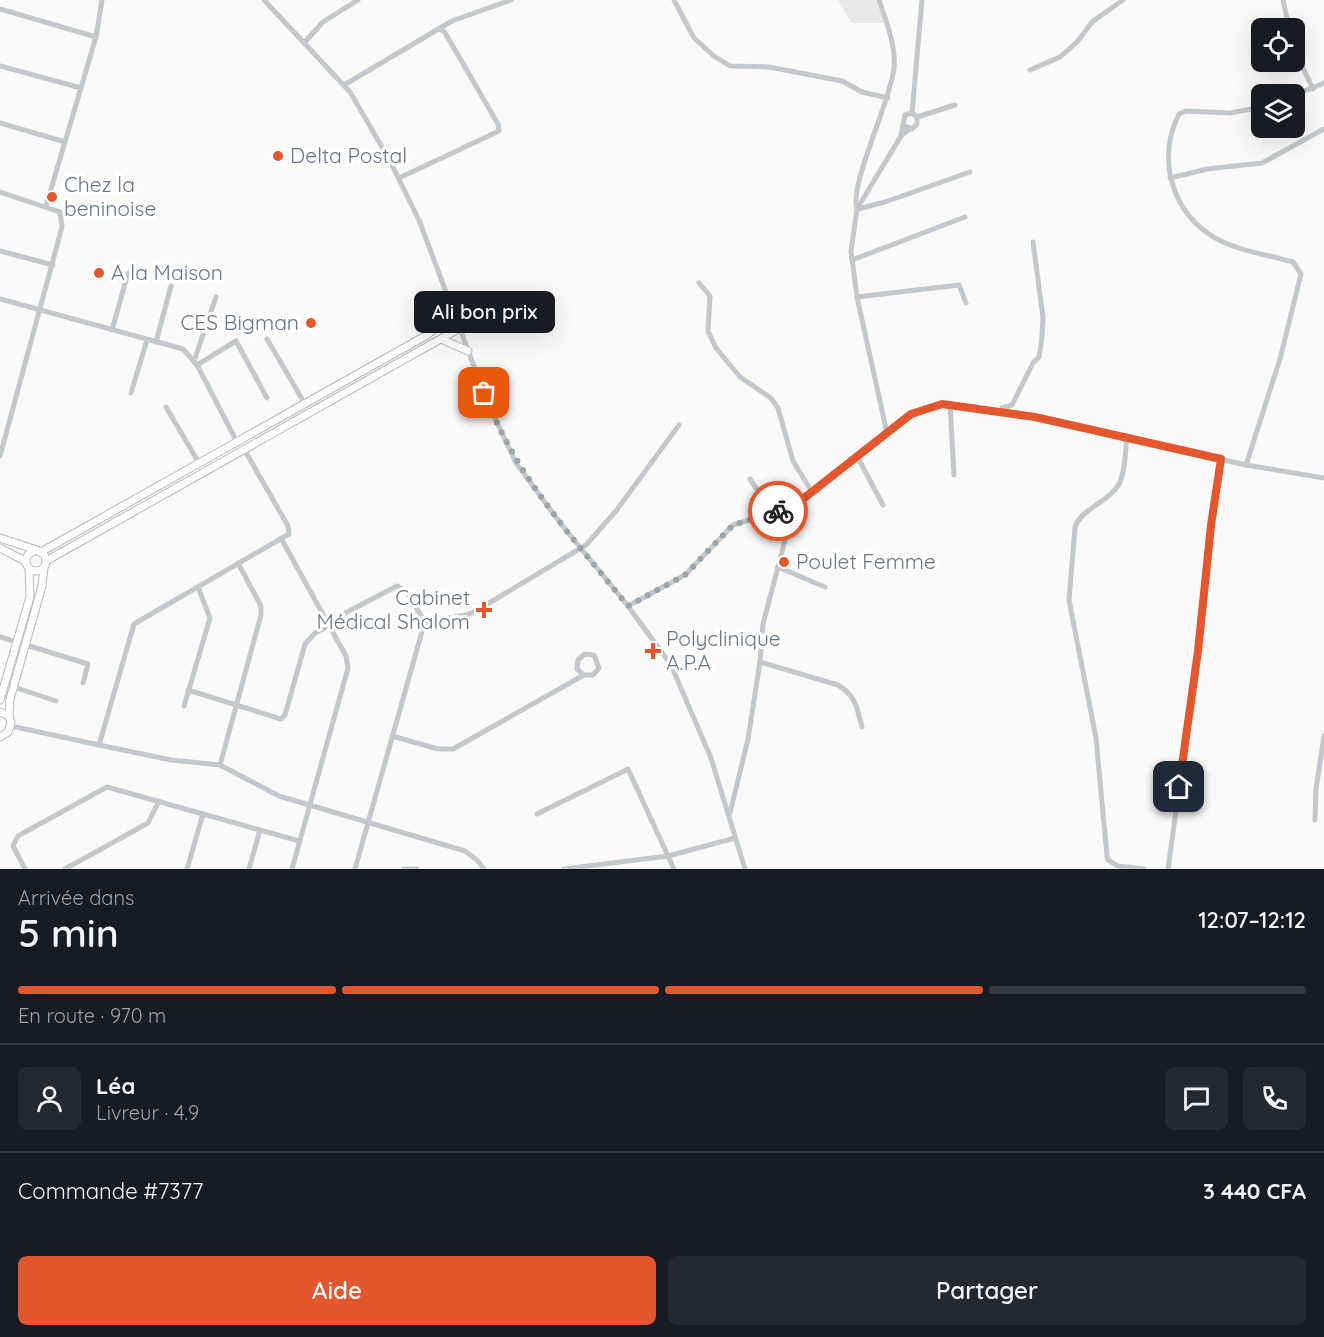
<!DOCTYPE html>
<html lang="fr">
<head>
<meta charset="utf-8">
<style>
	body { margin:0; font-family:Quicksand,sans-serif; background:#242831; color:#f1f3f6; height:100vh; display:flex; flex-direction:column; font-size:22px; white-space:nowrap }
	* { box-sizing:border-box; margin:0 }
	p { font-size:20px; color:#9ea1a6 }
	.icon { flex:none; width:33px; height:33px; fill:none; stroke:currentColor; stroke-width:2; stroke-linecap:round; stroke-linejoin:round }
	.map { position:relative; height:869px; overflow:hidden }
	.details { display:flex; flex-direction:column; background:#171b24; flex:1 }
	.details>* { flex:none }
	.fabs { position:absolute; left:1251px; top:18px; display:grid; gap:12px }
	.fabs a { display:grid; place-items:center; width:54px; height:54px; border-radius:9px; background:#171b24; box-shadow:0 6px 24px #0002; font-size:30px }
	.pin { position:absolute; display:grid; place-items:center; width:51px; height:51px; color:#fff; margin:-26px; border-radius:12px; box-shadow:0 3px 9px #0006 }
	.courier { position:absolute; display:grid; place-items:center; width:60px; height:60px; margin:-30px; border:4px solid #e4572e; border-radius:50%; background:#fff; color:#222; box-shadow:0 2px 8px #0007 }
	.bubble { position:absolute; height:42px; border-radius:9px; background:#171b24; box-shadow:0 6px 24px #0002; font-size:20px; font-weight:600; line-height:42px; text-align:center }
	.head em { font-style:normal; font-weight:600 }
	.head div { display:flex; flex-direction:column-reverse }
	.head { display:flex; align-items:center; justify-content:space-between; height:102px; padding:0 18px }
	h1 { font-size:39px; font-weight:600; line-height:45px }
	.bar { display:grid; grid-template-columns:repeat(4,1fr); gap:9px 6px; align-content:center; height:72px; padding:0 18px }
	.bar i { height:8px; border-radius:4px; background:#363941 }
	.bar .active { background:#e4572e }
	.bar p { grid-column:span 4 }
	.line { display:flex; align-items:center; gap:15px; padding:0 18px; border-top:2px solid #363941 }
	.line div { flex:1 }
	.round { display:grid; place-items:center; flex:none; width:63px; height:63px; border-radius:9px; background:#242831 }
	.button { display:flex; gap:12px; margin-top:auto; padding:12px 18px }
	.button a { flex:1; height:69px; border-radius:9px; background:#e4572e; color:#fff; font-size:24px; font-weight:600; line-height:69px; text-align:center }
	.button a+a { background:#242831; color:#f1f3f6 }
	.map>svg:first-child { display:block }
</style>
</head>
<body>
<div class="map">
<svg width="1324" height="869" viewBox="0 0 1324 869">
	<rect width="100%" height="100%" fill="#fafaf8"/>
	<path fill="#e8e9e9" d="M838,0H876L885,23H851Z"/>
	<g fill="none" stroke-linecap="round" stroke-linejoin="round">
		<g stroke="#b5babe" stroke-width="9">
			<g id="major">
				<path d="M441,339L468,351"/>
				<path d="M0,538L37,550"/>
				<path d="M0,548L25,561"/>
				<circle cx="36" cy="561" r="10"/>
				<path d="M41,552L427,335L454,314"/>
				<path d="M46,561L460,328"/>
				<path d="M0,700L30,597L29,569"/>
				<path d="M0,712L9,716L11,723L8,732L0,737"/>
				<path d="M9,716L10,699L42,586L44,568"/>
			</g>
		</g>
		<g stroke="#c3c8cc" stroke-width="5">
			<path d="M264,0L350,92L389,159L419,220L487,401L516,463L561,524L628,606L671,665L711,758L745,869"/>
			<path d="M674,0L694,38L714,56L730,66L769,67L842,81L862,92L888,98"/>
			<path d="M1283,0L1289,28"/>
			<path d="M0,9L96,37"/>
			<path d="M304,43L323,22L358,0"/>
			<path d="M1294,49L1313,89"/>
			<path d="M0,66L81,88"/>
			<path d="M1030,70L1060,57L1077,42L1092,22L1123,0"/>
			<path d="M344,85L452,21L511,0"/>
			<path d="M1294,95L1324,83"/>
			<path d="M912,113L922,0"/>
			<path d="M917,117L955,105"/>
			<path d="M0,123L65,142"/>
			<path d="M901,135L905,115L912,113L917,117V124L912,129L903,125"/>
			<path d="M399,178L499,131L498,124L444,31L439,29"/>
			<path d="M1170,178L1207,169L1262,163L1324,129"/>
			<path d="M0,192L60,212L62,227L0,456"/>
			<path d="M46,206L96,37L102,0"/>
			<path d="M857,209C849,184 890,104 894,68C896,45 886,21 879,0"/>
			<path d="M858,209L885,202L970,172"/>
			<path d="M0,251L53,265"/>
			<path d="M852,260L965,217"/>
			<path d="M699,283L710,296L708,331L716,348L740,377L771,398L778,408L793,461L812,492"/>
			<path d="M857,297L959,285L966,303"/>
			<path d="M0,299L183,349L197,365L237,442"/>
			<path d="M112,330L128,273"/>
			<path d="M267,339L305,404"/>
			<path d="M156,342L171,286"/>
			<path d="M194,361L216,297"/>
			<path d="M197,365L236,341L267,398"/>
			<path d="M131,393L147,340"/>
			<path d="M950,404L954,475"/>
			<path d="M166,407L199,463"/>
			<path d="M1002,411V408L1012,405L1033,363L1039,357L1042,337L1043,317L1033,242"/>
			<path d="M887,433L857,297L851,251L857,209L901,136L909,129"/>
			<path d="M1127,436C1125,451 1126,470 1119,484C1109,502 1082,508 1075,527L1069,600L1096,738L1107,856L1108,860L1118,866L1144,869"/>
			<path d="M244,449L288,526L289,534L134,624L99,745L171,760L220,765L279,796L465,851L477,860L484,869"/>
			<path d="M857,456L883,505"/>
			<path d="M1246,465L1280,359L1301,274L1293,262C1269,255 1239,251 1217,239C1172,214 1156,159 1179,114L1186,111L1230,113L1262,107"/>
			<path d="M750,479L772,512"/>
			<path d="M282,540L346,656L348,668L292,869"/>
			<path d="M778,567L825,587"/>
			<path d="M628,606L685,575L733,525L794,506L900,422L932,406L960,405L1035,417L1246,465L1324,478"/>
			<path d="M328,622L397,586L407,592L426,624"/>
			<path d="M0,637L17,642"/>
			<path d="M26,645L88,664L83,683"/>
			<path d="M760,662L838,685C856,696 857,708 862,727"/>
			<path d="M14,687L56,701"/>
			<path d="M188,690L281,719L285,715L305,644L315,633L330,625"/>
			<path d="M184,706L210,618L198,587"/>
			<path d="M11,726L99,745"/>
			<path d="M392,736L438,749H453L584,675H593L599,668L594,655L585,654L578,660L577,669L584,675"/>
			<path d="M220,765L261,615V606L238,563"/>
			<path d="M730,813L748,739L760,662L763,624L794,506"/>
			<path d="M537,814L628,769L674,869"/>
			<path d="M1315,820L1316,789L1324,736"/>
			<path d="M25,869L13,846L18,836L107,787L299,841"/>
			<path d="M65,869L148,823L159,801"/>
			<path d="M187,869L203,814"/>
			<path d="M249,869L260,830"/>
			<path d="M355,869L423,628C430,618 461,618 474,612L586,545L616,511L679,425"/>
			<path d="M404,869H417"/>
			<path d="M564,869L668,856L735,838"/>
			<path d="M1168,869L1198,651L1211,525L1221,459"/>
		</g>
		<use href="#major" stroke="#fff" stroke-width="7"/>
	</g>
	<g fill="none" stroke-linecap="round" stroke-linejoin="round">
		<path stroke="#99a4ac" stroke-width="6" stroke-dasharray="0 10.8" d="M484,393C517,478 572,537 628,606L685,575L733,525L778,511"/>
		<path stroke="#e4572e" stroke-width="8" d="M778,511L794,506L911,414L942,404L1035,417L1221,459L1211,525L1198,651L1179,787"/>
	</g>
	<g fill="#e4572e" stroke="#fff" stroke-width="2">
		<circle cx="278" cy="156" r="6"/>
		<circle cx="52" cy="197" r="6"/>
		<circle cx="99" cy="273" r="6"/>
		<circle cx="311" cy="323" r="6"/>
		<circle cx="784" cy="562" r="6"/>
		<path d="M481 601h6v6h6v6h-6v6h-6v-6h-6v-6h6z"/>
		<path d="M650 642h6v6h6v6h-6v6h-6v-6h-6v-6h6z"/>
	</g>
	<g text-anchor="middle" stroke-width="6" stroke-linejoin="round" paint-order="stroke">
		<g font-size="21" fill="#657683" stroke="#fff" text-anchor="start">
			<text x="290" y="163">Delta Postal</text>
			<text x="64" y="192">Chez la<tspan x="64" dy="24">beninoise</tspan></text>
			<text x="111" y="280">A la Maison</text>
			<text x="299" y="330" text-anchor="end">CES Bigman</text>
			<text x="796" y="569">Poulet Femme</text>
			<text x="470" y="605" text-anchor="end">Cabinet<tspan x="470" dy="24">Médical Shalom</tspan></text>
			<text x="666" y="646">Polyclinique<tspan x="666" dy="24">A.P.A</tspan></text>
		</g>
	</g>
</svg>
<div class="fabs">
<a><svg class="icon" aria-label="locate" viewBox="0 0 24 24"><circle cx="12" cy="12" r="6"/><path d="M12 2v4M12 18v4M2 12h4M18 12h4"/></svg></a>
<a><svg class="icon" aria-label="layers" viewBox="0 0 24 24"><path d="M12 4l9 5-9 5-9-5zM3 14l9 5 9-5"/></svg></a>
</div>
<div class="pin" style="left:484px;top:393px;background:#ea580c"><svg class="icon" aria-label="bag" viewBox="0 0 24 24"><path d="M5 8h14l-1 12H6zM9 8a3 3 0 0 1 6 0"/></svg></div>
<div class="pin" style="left:1179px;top:787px;background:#1f2937"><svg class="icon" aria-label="home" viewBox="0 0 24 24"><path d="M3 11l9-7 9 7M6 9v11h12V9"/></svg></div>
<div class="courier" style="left:778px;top:511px"><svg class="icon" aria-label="bike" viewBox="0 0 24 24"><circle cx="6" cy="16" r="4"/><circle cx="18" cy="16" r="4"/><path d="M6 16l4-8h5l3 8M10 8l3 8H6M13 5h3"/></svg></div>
<div class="bubble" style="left:414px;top:291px;width:141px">Ali bon prix</div>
</div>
<section class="details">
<div class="head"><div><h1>5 min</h1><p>Arrivée dans</p></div><em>12:07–12:12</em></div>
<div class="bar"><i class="active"></i><i class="active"></i><i class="active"></i><i></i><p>En route · 970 m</p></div>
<div class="line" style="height:108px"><a class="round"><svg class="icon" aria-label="person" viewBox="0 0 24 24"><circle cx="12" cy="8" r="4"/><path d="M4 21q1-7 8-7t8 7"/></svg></a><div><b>Léa</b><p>Livreur · 4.9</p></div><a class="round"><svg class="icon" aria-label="chat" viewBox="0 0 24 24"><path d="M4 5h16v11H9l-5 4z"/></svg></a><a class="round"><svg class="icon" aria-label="phone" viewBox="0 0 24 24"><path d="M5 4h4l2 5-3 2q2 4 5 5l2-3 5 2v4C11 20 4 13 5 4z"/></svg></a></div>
<div class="line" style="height:78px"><div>Commande #7377</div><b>3 440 CFA</b></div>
<div class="button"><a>Aide</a><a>Partager</a></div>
</section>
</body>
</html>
